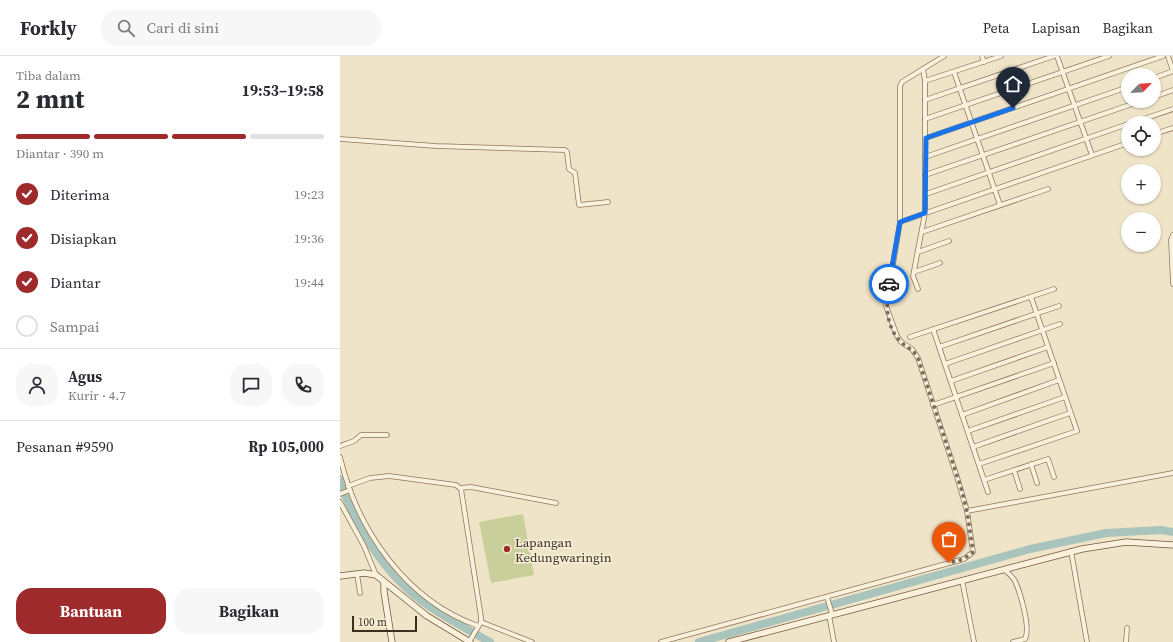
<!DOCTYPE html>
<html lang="id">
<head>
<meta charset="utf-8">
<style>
	body { margin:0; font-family:"Source Serif 4",serif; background:#f7f7f7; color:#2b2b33; height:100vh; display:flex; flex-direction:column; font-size:15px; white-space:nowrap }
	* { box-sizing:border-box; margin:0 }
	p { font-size:13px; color:#7c7c81 }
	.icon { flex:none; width:22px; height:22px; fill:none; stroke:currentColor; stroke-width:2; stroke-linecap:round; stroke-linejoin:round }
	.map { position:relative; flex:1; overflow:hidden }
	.sheet { display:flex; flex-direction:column; background:#fff; width:340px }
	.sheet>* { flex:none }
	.needle { width:26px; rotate:66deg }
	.buttons { position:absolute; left:781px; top:12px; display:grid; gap:8px }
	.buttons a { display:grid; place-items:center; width:40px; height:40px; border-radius:50%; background:#fff; box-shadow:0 1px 3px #0004; font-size:20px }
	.scale { position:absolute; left:12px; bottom:10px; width:65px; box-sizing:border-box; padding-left:4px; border:2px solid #3d2e20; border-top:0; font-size:11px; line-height:14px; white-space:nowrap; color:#3d2e20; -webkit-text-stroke:3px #f7eed8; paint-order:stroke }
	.pin { position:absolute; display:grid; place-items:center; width:34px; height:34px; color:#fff; margin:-41px -17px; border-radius:50% 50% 50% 0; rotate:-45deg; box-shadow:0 0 4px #0007 }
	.pin .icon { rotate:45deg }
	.courier { position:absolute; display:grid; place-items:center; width:40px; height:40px; margin:-20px; border:3px solid #1a73e8; border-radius:50%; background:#fff; color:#222; box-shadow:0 1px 5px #0007 }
	.headline em { font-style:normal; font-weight:700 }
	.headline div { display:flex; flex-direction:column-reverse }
	.headline { display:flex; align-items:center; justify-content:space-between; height:68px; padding:0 16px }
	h1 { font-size:26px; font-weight:700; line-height:30px }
	.bar { display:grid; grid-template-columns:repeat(4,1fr); gap:6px 4px; align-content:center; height:48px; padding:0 16px }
	.bar i { height:5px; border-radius:3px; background:#e1e1e2 }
	.bar .on { background:#9e2a2b }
	.bar p { grid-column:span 4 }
	.line { display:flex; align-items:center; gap:10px; padding:0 16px; border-top:1px solid #e1e1e2 }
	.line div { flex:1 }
	.round { display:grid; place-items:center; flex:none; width:42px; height:42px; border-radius:16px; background:#f7f7f7 }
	ol { padding:0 16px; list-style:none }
	li { display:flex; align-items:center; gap:12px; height:44px }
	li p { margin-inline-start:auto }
	li .icon { padding:4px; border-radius:50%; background:#9e2a2b; color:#fff; stroke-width:4 }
	li:last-child { color:#7c7c81 }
	li i { width:22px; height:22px; border:2px solid #e1e1e2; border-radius:50% }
	.cta { display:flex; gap:8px; margin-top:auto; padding:8px 16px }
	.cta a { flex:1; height:46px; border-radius:16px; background:#9e2a2b; color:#fff; font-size:16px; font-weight:700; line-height:46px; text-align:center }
	.cta a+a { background:#f7f7f7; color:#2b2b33 }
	header { display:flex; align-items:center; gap:24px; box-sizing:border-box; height:56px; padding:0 20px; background:#fff; border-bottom:1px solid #e1e1e2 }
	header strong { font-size:19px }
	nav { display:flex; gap:22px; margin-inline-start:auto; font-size:14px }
	.search { width:280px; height:36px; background:#f7f7f7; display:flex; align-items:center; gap:10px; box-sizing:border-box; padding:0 14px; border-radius:16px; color:#7c7c81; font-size:15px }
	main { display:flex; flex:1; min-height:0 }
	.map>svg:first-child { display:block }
</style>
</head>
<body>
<header>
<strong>Forkly</strong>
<div class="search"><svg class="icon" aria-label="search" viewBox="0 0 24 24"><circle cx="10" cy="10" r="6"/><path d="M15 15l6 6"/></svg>Cari di sini</div>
<nav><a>Peta</a><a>Lapisan</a><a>Bagikan</a></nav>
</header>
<main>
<section class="sheet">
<div class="headline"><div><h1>2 mnt</h1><p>Tiba dalam</p></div><em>19:53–19:58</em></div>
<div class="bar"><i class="on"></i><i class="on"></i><i class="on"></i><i></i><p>Diantar · 390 m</p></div>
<ol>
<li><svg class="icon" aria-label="check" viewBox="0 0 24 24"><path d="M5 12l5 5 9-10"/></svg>Diterima<p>19:23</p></li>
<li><svg class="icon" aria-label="check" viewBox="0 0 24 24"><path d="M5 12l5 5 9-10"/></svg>Disiapkan<p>19:36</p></li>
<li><svg class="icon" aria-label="check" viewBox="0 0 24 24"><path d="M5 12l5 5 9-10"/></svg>Diantar<p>19:44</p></li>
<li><i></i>Sampai</li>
</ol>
<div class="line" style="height:72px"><a class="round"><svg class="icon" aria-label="person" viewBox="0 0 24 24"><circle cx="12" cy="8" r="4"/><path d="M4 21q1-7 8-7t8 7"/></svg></a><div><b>Agus</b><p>Kurir · 4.7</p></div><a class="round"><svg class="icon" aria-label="chat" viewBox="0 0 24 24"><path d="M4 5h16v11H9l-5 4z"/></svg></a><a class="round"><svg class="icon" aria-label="phone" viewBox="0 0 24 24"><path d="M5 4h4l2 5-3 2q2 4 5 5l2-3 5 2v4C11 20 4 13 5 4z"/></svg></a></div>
<div class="line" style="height:52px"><div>Pesanan #9590</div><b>Rp 105,000</b></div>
<div class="cta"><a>Bantuan</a><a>Bagikan</a></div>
</section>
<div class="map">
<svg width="833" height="586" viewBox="0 0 833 586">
	<rect width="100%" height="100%" fill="#f0e4c8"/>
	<path fill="#c9cf9b" d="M183,458L194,519L151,527L139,466Z"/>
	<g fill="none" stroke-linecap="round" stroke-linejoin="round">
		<g stroke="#a9c4bc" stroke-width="8">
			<path d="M0,423C12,467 45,518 82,545C103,561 127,573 150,586"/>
			<path d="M359,586L690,493L766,477L821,474L833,476"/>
		</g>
		<g stroke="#8d765c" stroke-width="5.5">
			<g id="street">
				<path d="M642,0L644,6"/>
				<path d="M717,0L752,99"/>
				<path d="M828,0L833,15"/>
				<path d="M614,16L660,149"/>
				<path d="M814,22L833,15"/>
				<path d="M585,25L661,0"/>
				<path d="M814,41L833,34"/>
				<path d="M585,44L714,0"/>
				<path d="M585,63L769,0"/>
				<path d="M792,67L833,53"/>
				<path d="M814,78L833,72"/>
				<path d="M586,82L823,0"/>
				<path d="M0,83L96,90L225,94L227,96L229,113L235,117L239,149L268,146"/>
				<path d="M585,101L788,31"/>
				<path d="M585,119L801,45"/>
				<path d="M586,138L788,68"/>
				<path d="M560,166L788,87"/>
				<path d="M582,176L708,133"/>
				<path d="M578,196L609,185"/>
				<path d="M574,216L600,207"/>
				<path d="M833,228L831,184L833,179"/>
				<path d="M578,233L573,220L585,157V25L583,13"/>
				<path d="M593,273L648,436"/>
				<path d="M570,281L714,233"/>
				<path d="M599,291L719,250"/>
				<path d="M605,308L720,268"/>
				<path d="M611,325L708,291"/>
				<path d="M593,349L714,307"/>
				<path d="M622,359L719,324"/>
				<path d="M628,375L725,341"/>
				<path d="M0,390L14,385L21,379H47"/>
				<path d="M633,391L730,357"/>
				<path d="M0,401C17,473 65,544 138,570"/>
				<path d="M639,408L737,375L691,241"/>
				<path d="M691,408L697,427"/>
				<path d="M674,414L680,433"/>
				<path d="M644,424L708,403L714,421"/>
				<path d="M8,430L30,422L49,420L116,429L121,433L141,561V566L129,586"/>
				<path d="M120,432L131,431L216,447"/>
				<path d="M0,438L10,434"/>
				<path d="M0,446L24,490L36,519"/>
				<path d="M627,455L833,417"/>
				<path d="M731,495L747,586"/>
				<path d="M664,513C668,517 672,520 675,525C680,536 691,572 685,583L673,586"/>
				<path d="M17,518L20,537"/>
				<path d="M622,524L634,586"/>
				<path d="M487,541L492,558"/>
				<path d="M489,559L494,586"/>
				<path d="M141,566L192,586"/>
				<path d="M321,586L624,503L633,496L627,455L617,421L578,302L572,293L561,286L557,280L546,250L560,166V30L562,26L604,0"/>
				<path d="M786,586L787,572"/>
			</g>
		</g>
		<g stroke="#6f573f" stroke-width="7">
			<g id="secondary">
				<path d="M0,520L24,517L36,519L87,560L130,586"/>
				<path d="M44,526V536L52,586"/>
				<path d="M389,586L742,493L786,486L833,489"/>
			</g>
		</g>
		<use href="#street" stroke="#faf1dc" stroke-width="4"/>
		<use href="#secondary" stroke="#faf1dc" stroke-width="5.5"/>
	</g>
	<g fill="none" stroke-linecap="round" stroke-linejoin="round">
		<path stroke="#7c6e5b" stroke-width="4" stroke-dasharray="0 7.2" d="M549,228C546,247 545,269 560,285C567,292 573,293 578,302L621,432L627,455L633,496L624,503L609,507"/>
		<path stroke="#1a73e8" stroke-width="5" d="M549,228L560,166L585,157L586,82L673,52"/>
	</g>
	<circle fill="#9e2a2b" stroke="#f7eed8" stroke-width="1.5" cx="167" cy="493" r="4"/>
	<g text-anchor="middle" stroke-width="3" stroke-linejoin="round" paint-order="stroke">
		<g font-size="13" fill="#3d2e20" stroke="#f7eed8" text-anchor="start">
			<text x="175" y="491">Lapangan<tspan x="175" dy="15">Kedungwaringin</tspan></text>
		</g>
	</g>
</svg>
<div class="buttons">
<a><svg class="needle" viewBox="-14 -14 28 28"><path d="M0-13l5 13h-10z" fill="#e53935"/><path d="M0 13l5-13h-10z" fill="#7c7c81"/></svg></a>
<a><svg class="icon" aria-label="locate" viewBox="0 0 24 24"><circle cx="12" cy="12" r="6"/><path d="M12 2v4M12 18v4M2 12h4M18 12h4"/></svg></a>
<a>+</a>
<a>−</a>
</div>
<div class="scale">100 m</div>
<div class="pin" style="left:609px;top:507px;background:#ea580c"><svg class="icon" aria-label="bag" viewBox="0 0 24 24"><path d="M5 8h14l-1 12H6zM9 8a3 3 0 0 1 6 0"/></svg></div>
<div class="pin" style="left:673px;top:52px;background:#1f2937"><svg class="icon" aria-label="home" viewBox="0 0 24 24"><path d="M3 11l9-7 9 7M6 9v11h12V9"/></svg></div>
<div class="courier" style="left:549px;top:228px"><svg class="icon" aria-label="car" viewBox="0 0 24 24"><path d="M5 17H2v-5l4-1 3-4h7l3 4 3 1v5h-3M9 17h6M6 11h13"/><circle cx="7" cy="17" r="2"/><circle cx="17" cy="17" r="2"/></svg></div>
</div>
</main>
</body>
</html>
